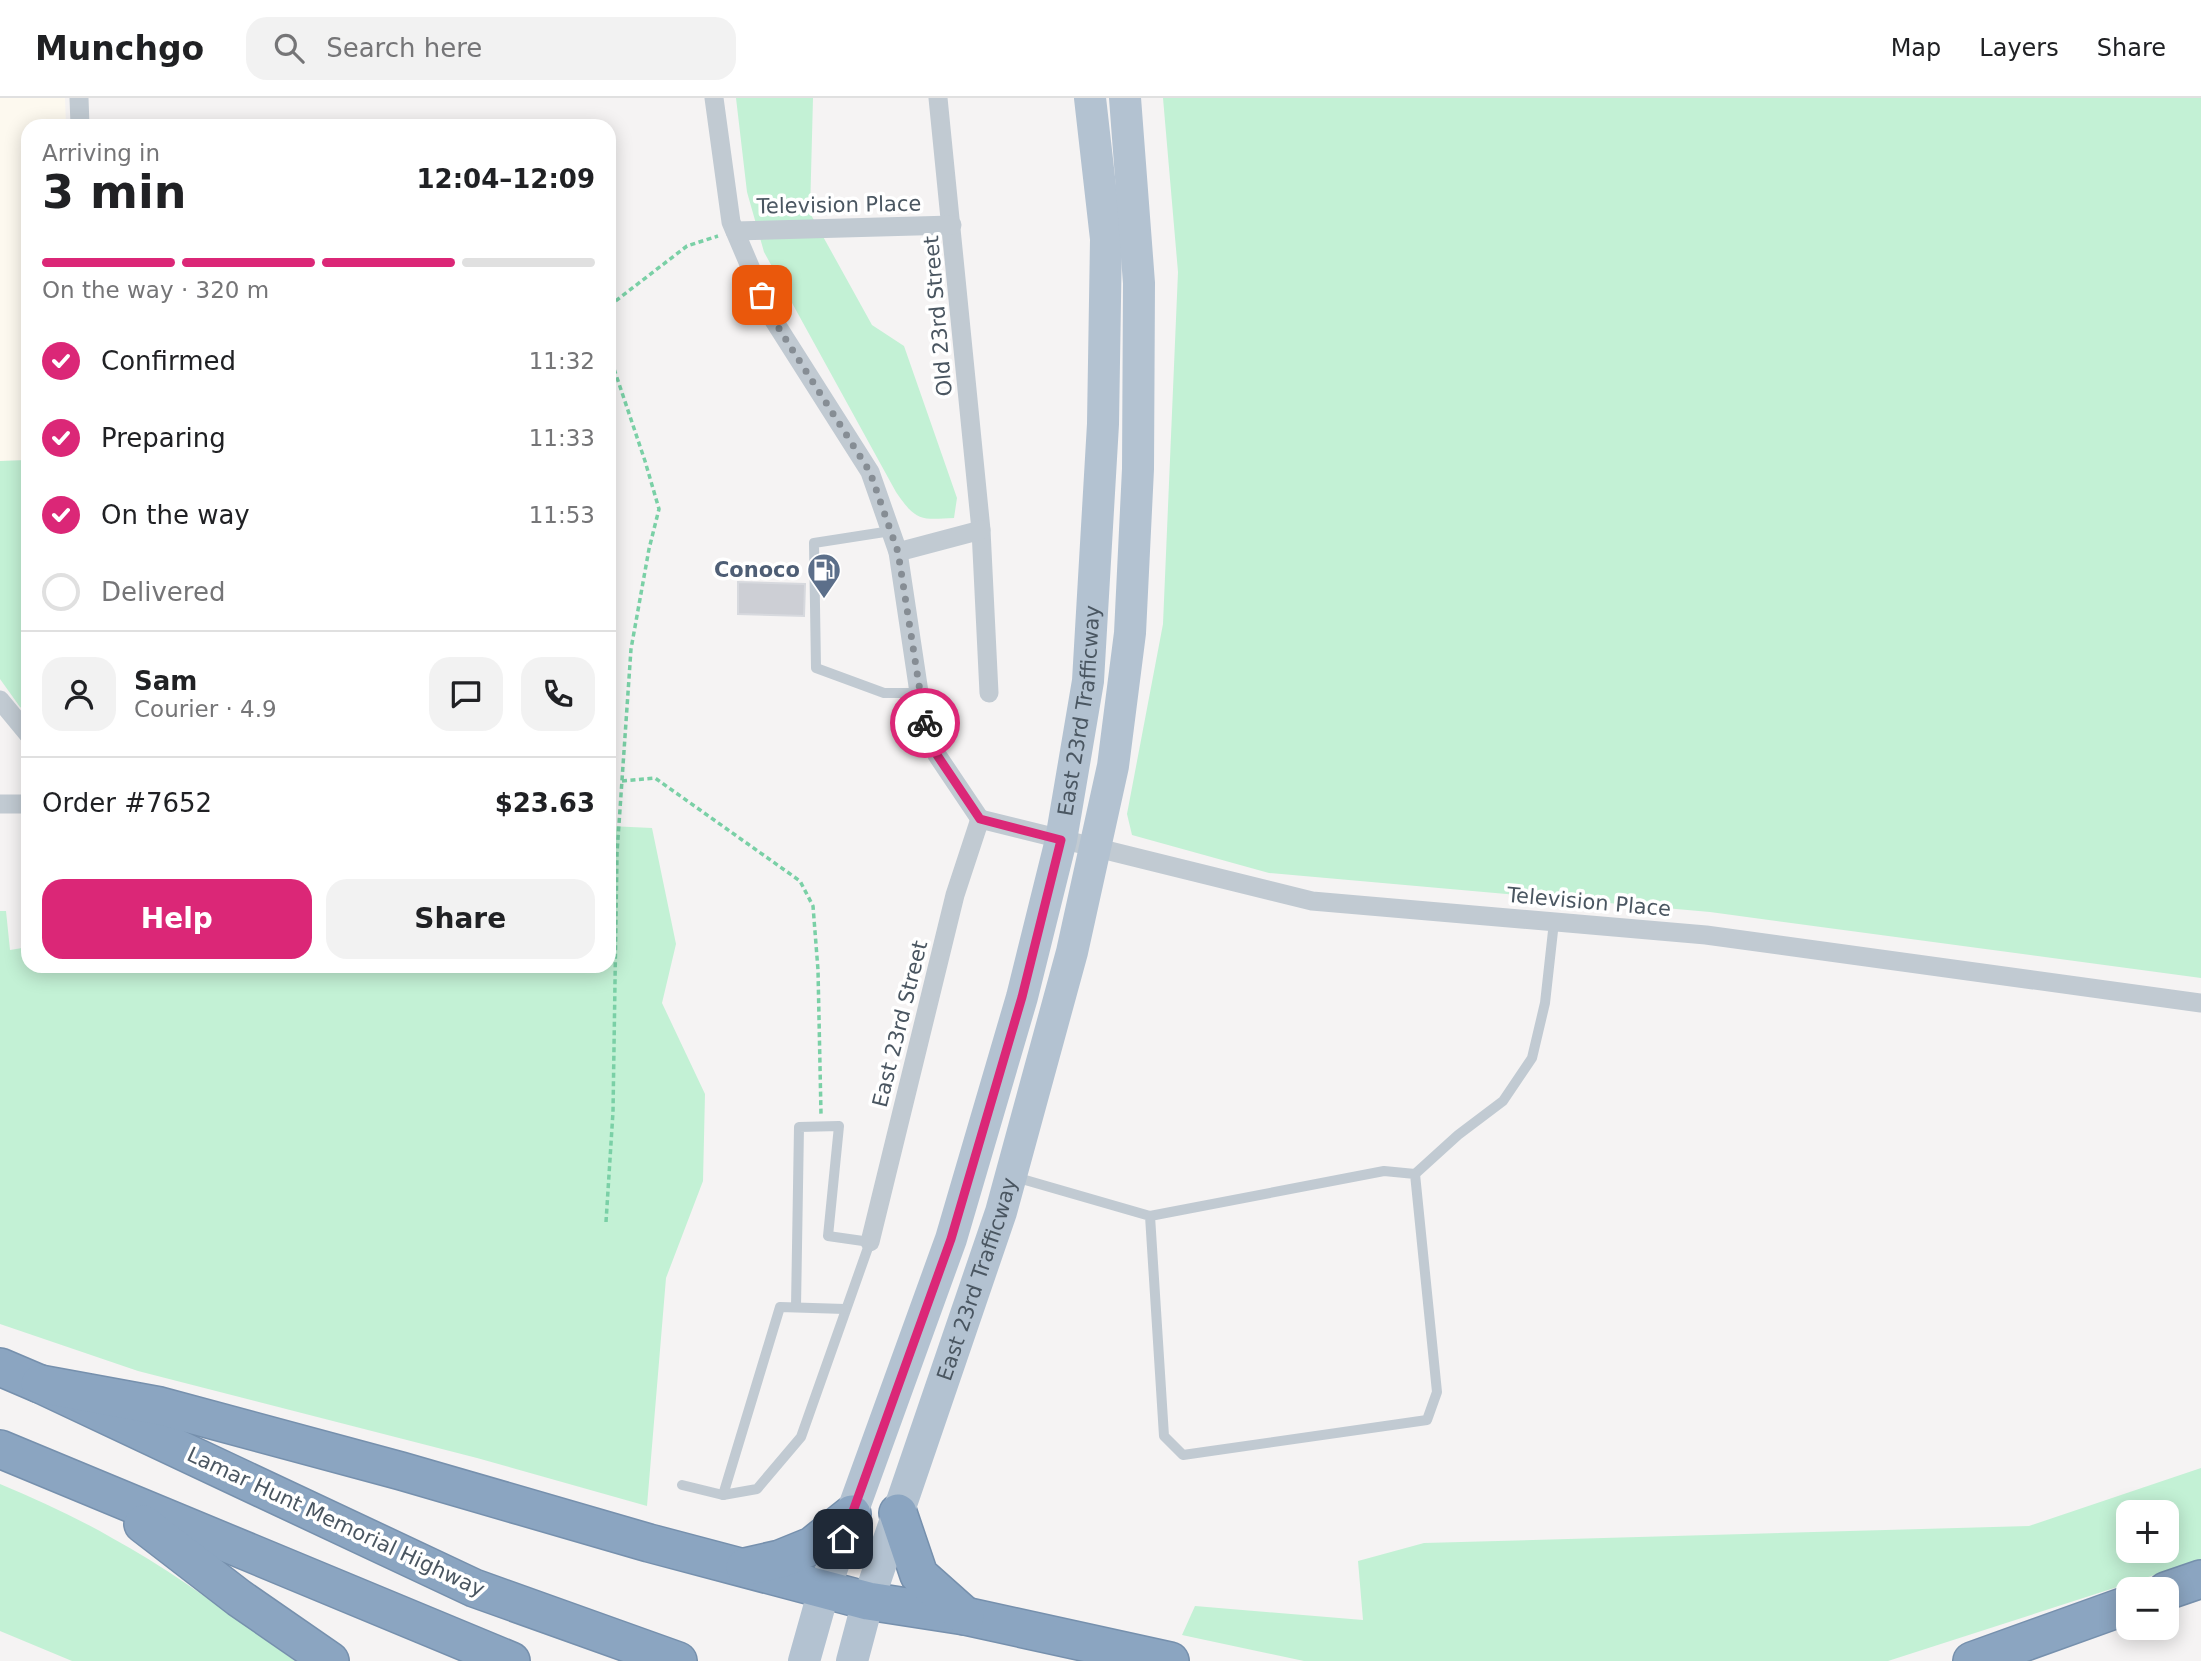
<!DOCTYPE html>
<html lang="en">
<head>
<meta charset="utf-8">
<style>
	body { margin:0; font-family:"DejaVu Sans",sans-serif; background:#f2f2f2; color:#202124; height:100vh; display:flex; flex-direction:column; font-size:26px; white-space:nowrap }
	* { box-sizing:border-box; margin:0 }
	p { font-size:23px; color:#757577 }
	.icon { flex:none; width:38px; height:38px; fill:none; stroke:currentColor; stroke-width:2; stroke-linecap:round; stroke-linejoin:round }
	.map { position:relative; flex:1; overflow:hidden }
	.panel { position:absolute; left:21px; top:21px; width:595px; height:854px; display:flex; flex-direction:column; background:#fff; border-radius:21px; box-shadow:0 4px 18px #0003 }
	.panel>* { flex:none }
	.fabs { position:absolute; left:2116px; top:1402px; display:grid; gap:14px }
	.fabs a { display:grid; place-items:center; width:63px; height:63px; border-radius:14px; background:#fff; box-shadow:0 4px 18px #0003; font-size:35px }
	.pin { position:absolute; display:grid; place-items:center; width:60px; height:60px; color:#fff; margin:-30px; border-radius:14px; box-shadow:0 4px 10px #0006 }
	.courier { position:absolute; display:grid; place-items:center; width:70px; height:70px; margin:-35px; border:5px solid #db2777; border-radius:50%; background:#fff; color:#222; box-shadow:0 2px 9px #0007 }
	.headline em { font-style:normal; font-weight:800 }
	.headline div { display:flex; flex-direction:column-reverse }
	.headline { display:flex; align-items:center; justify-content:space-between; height:119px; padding:0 21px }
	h1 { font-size:46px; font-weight:800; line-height:52px }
	.bar { display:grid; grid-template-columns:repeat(4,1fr); gap:10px 7px; align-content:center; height:84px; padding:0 21px }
	.bar i { height:9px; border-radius:5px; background:#e0e0e0 }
	.bar .current { background:#db2777 }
	.bar p { grid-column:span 4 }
	.line { display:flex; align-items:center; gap:18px; padding:0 21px; border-top:2px solid #e0e0e0 }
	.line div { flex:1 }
	.round { display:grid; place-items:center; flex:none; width:74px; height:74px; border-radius:21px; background:#f2f2f2 }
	ol { padding:0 21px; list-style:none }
	li { display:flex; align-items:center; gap:21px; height:77px }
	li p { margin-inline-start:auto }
	li .icon { padding:7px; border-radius:50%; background:#db2777; color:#fff; stroke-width:4 }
	li:last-child { color:#757577 }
	li i { width:38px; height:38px; border:4px solid #e0e0e0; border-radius:50% }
	.button { display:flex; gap:14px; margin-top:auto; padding:14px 21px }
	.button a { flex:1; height:80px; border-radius:21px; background:#db2777; color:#fff; font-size:28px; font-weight:800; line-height:80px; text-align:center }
	.button a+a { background:#f2f2f2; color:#202124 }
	header { display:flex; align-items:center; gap:42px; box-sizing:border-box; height:98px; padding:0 35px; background:#fff; border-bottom:2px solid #e0e0e0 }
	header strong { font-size:33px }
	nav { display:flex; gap:38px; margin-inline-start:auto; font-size:24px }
	.search { width:490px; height:63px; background:#f2f2f2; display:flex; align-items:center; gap:18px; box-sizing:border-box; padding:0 24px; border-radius:21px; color:#757577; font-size:26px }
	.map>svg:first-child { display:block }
</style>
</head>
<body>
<header>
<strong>Munchgo</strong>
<div class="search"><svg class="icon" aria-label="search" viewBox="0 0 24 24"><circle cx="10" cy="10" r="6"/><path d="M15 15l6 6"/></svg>Search here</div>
<nav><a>Map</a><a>Layers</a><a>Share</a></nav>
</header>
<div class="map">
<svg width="2201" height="1563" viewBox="0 0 2201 1563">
	<rect width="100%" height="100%" fill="#f5f3f3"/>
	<path fill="#fdf9ef" d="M0,0H65L66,28H28V362L0,363Z"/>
	<g fill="#c3f1d5" fill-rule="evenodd">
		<path d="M736,0H813L810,115L872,227L904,248L957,400L954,420C920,422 916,423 896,394L764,154L747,94Z"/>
		<path d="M1163,0H2201V880L1710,814L1269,775L1132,737L1127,716L1163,526L1178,174Z"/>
		<path d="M28,362V613L20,609L0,581V363Z"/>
		<path d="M609,728L652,730L676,846L662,905L705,996L703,1083L666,1180L647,1408L477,1360L138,1273L0,1226V813H6L10,852L28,849V868H609Z"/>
		<path d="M2201,1370V1462L1888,1563H1304L1182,1537L1195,1508L1363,1522L1358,1463L1424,1445L2029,1428ZM2128,1414H2166V1452H2128Z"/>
		<path d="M0,1386C38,1402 76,1419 112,1440C176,1475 235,1520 295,1563H72L0,1533Z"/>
	</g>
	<path fill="#cdcfd5" stroke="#d7d9de" stroke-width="2" d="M738,484L805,486L804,518L738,516Z"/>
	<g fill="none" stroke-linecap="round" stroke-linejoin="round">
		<g stroke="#7690ad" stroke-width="40">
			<g id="highway">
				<path d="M0,1269L40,1286L474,1490L678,1563"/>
				<path d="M40,1286L160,1308L401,1373L649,1445L868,1503L965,1518L1170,1563"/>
				<path d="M0,1351L511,1563"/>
				<path d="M898,1415L919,1477L965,1518"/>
				<path d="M143,1426L239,1500L330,1563"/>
				<path d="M745,1469L780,1461L812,1448L852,1416"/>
				<path d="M2166,1493L2201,1481"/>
				<path d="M1972,1563L2128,1507"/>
			</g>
		</g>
		<g stroke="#7ad0a6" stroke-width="3.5" stroke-dasharray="5 3.5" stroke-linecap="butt">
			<path d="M609,208L687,148L718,138"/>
			<path d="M622,683L655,680L800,783L813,808L818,872L821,1016"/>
			<path d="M606,1124L613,1014L617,755L631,551L649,451L659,411L645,363L609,256"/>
		</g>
		<g stroke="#c1cad2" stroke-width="10">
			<path d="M891,433L814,445L816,570L884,595H918"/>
			<path d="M1415,1076L1458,1037L1503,1003L1532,960L1545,905L1554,824"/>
			<path d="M1015,1079L1150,1118L1164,1338L1183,1357L1427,1322L1437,1294L1415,1076L1384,1073L1150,1118"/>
			<path d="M682,1387L723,1397L757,1391L801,1339L870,1144L828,1138L839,1028L799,1029L796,1209"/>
			<path d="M723,1397L780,1209L845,1211"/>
		</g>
		<g stroke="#c1cad2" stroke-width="19">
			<path d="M79,0L80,28"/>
			<path d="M714,0L731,124L771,218L870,374L898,454L923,621L937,657L980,721"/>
			<path d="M938,0L981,432L989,595"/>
			<path d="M735,133L952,127"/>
			<path d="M898,454L981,432"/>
			<path d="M0,602L28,636"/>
			<path d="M0,706H28"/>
			<path d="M980,721L1312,803L1706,837L2201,905"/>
			<path d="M870,1144L955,797L980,721"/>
		</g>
		<g stroke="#b3c2d1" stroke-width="32">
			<path id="s1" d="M804,1563L824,1492L951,1141L1022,899L1061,742L1088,583L1103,326L1106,141L1090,0"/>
			<path id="s2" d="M852,1563L868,1503L1001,1114L1072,854L1113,668L1130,535L1138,371L1139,185L1125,0"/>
		</g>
		<use href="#highway" stroke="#8ba5c1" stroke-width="37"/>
	</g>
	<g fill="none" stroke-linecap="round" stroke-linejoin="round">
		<path stroke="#868d94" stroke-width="7" stroke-dasharray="0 12.6" d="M762,197L771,218L870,374L898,454L925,625"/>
		<path stroke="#db2777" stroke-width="9" d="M843,1441L951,1141L1022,899L1061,742L980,721L937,657L925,625"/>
	</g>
	<defs>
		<g id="fuel-pin" transform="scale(1.75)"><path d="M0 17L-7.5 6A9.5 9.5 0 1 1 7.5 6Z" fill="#5c6f8a" stroke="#fff"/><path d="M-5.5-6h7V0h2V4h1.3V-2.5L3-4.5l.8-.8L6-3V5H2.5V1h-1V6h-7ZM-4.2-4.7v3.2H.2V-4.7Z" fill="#fff"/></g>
	</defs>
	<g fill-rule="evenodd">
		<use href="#fuel-pin" x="824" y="472"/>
	</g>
	<g text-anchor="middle" stroke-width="7" stroke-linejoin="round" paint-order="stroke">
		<g font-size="21" fill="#4a5661" stroke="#fff">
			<text transform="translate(839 107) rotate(-1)" y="7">Television Place</text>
			<text transform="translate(938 218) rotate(-95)" y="7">Old 23rd Street</text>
			<text dy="7" stroke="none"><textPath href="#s1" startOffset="992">East 23rd Trafficway</textPath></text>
			<text transform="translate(1589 804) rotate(5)" y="7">Television Place</text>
			<text transform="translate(900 926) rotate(-76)" y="7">East 23rd Street</text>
			<text dy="7" stroke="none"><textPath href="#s2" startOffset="402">East 23rd Trafficway</textPath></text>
			<text transform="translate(336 1424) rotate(25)" y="7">Lamar Hunt Memorial Highway</text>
		</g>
		<g font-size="21" font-weight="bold" fill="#4e5e75" stroke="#fff" text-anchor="end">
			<text x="800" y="479">Conoco</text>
		</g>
	</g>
</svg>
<div class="fabs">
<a>+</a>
<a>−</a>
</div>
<div class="pin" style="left:762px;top:197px;background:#ea580c"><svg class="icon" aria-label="bag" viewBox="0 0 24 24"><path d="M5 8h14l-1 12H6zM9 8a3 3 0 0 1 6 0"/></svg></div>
<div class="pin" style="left:843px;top:1441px;background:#1f2937"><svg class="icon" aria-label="home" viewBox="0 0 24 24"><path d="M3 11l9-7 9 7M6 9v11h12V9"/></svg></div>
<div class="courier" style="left:925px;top:625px"><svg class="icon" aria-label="bike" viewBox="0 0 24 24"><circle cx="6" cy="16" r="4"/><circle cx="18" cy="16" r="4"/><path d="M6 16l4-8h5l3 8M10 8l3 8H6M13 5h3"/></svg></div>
<section class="panel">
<div class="headline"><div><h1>3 min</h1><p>Arriving in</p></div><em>12:04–12:09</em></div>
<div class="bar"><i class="current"></i><i class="current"></i><i class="current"></i><i></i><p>On the way · 320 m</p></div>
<ol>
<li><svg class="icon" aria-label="check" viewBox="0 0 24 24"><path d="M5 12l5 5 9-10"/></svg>Confirmed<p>11:32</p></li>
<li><svg class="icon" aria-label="check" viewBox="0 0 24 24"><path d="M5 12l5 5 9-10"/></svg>Preparing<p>11:33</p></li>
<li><svg class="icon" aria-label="check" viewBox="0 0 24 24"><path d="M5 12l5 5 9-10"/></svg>On the way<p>11:53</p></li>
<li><i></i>Delivered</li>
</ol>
<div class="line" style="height:126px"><a class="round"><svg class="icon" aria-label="person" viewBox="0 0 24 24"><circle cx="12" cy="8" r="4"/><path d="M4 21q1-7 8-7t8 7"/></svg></a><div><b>Sam</b><p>Courier · 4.9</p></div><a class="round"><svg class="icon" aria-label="chat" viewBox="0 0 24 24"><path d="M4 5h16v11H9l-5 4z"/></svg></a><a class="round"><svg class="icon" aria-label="phone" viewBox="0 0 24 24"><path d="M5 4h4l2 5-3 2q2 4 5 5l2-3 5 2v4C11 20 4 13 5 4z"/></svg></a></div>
<div class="line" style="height:91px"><div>Order #7652</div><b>$23.63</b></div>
<div class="button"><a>Help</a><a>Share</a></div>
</section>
</div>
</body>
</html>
